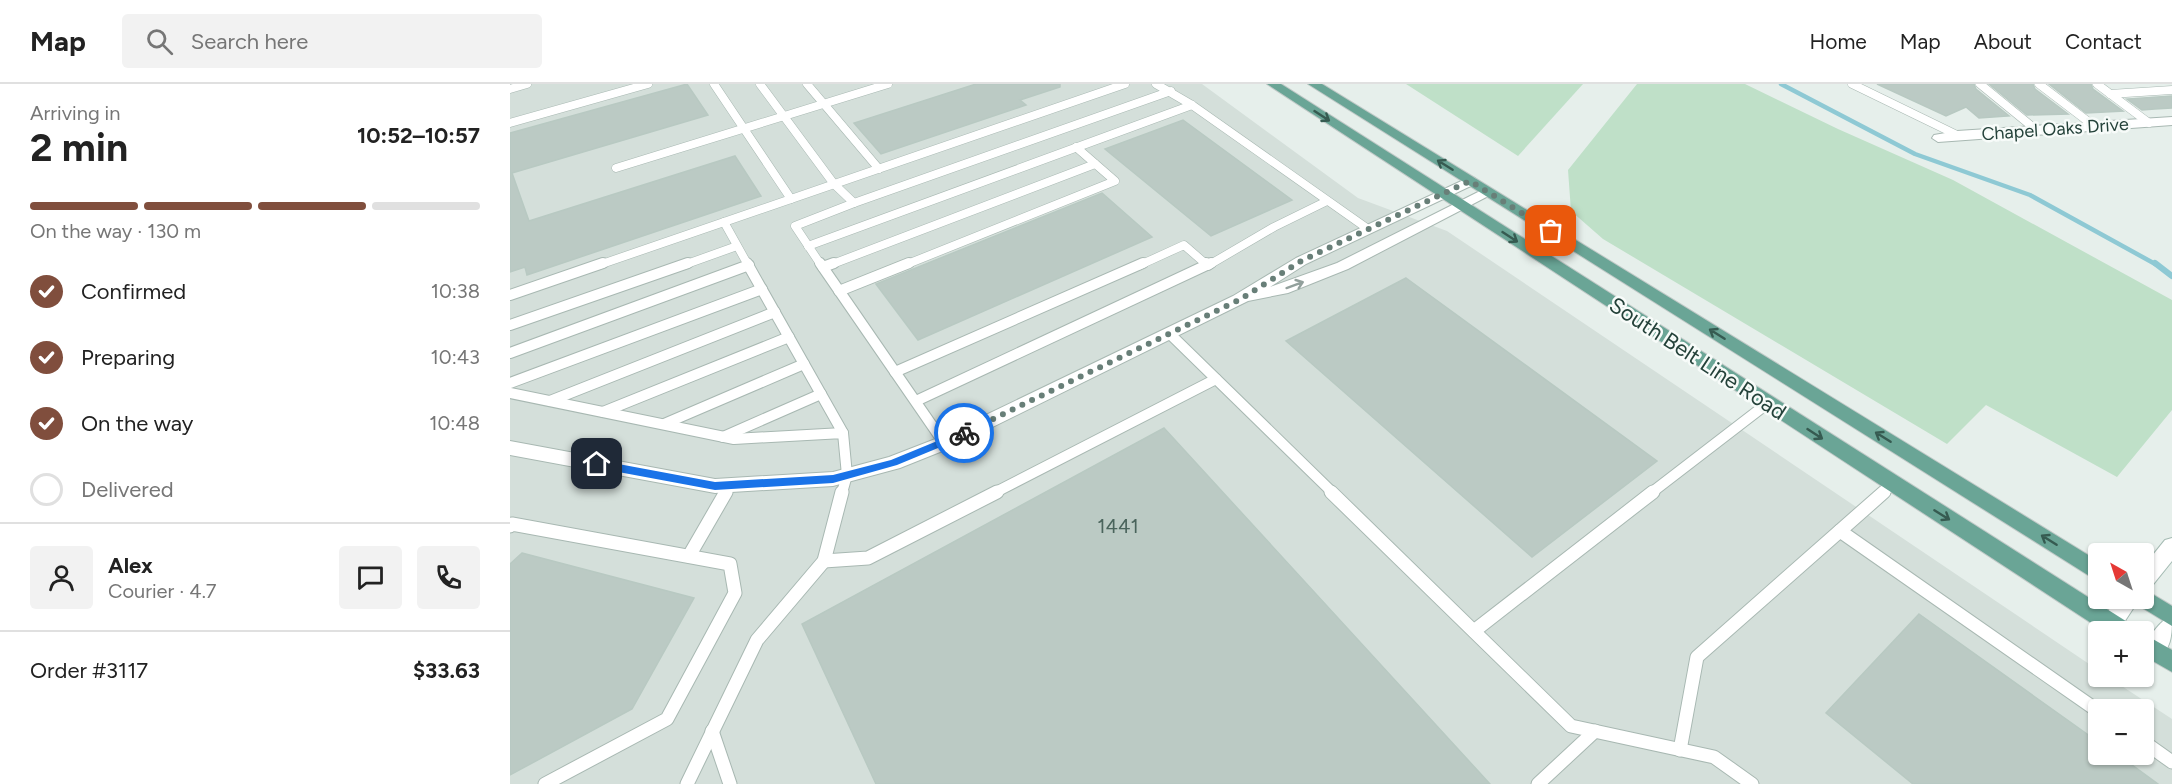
<!DOCTYPE html>
<html lang="en">
<head>
<meta charset="utf-8">
<style>
	body { margin:0; font-family:Figtree,sans-serif; background:#f2f2f2; color:#222; height:100vh; display:flex; flex-direction:column; font-size:22px; white-space:nowrap }
	* { box-sizing:border-box; margin:0 }
	p { font-size:20px; color:#767676 }
	.icon { flex:none; width:33px; height:33px; fill:none; stroke:currentColor; stroke-width:2; stroke-linecap:round; stroke-linejoin:round }
	.map { position:relative; flex:1; overflow:hidden }
	.drawer { display:flex; flex-direction:column; background:#fff; width:510px }
	.drawer>* { flex:none }
	.needle { width:39px; rotate:321deg }
	.controls { position:absolute; left:1578px; top:459px; display:grid; gap:12px }
	.controls a { display:grid; place-items:center; width:66px; height:66px; border-radius:6px; background:#fff; box-shadow:0 2px 4px #0004; font-size:30px }
	.pin { position:absolute; display:grid; place-items:center; width:51px; height:51px; color:#fff; margin:-26px; border-radius:12px; box-shadow:0 3px 9px #0006 }
	.courier { position:absolute; display:grid; place-items:center; width:60px; height:60px; margin:-30px; border:4px solid #1a73e8; border-radius:50%; background:#fff; color:#222; box-shadow:0 2px 8px #0007 }
	.overview em { font-style:normal; font-weight:700 }
	.overview div { display:flex; flex-direction:column-reverse }
	.overview { display:flex; align-items:center; justify-content:space-between; height:102px; padding:0 30px }
	h1 { font-size:39px; font-weight:700; line-height:45px }
	.bar { display:grid; grid-template-columns:repeat(4,1fr); gap:9px 6px; align-content:center; height:72px; padding:0 30px }
	.bar i { height:8px; border-radius:4px; background:#e0e0e0 }
	.bar .selected { background:#804e3d }
	.bar p { grid-column:span 4 }
	.line { display:flex; align-items:center; gap:15px; padding:0 30px; border-top:2px solid #e0e0e0 }
	.line div { flex:1 }
	.round { display:grid; place-items:center; flex:none; width:63px; height:63px; border-radius:6px; background:#f2f2f2 }
	ol { padding:0 30px; list-style:none }
	li { display:flex; align-items:center; gap:18px; height:66px }
	li p { margin-inline-start:auto }
	li .icon { padding:6px; border-radius:50%; background:#804e3d; color:#fff; stroke-width:4 }
	li:last-child { color:#767676 }
	li i { width:33px; height:33px; border:3px solid #e0e0e0; border-radius:50% }
	header { display:flex; align-items:center; gap:36px; box-sizing:border-box; height:84px; padding:0 30px; background:#fff; border-bottom:2px solid #e0e0e0 }
	header strong { font-size:28px }
	nav { display:flex; gap:33px; margin-inline-start:auto; font-size:21px }
	.search { width:420px; height:54px; background:#f2f2f2; display:flex; align-items:center; gap:15px; box-sizing:border-box; padding:0 21px; border-radius:6px; color:#767676; font-size:22px }
	main { display:flex; flex:1; min-height:0 }
	.map>svg:first-child { display:block }
</style>
</head>
<body>
<header>
<strong>Map</strong>
<div class="search"><svg class="icon" aria-label="search" viewBox="0 0 24 24"><circle cx="10" cy="10" r="6"/><path d="M15 15l6 6"/></svg>Search here</div>
<nav><a>Home</a><a>Map</a><a>About</a><a>Contact</a></nav>
</header>
<main>
<section class="drawer">
<div class="overview"><div><h1>2 min</h1><p>Arriving in</p></div><em>10:52–10:57</em></div>
<div class="bar"><i class="selected"></i><i class="selected"></i><i class="selected"></i><i></i><p>On the way · 130 m</p></div>
<ol>
<li><svg class="icon" aria-label="check" viewBox="0 0 24 24"><path d="M5 12l5 5 9-10"/></svg>Confirmed<p>10:38</p></li>
<li><svg class="icon" aria-label="check" viewBox="0 0 24 24"><path d="M5 12l5 5 9-10"/></svg>Preparing<p>10:43</p></li>
<li><svg class="icon" aria-label="check" viewBox="0 0 24 24"><path d="M5 12l5 5 9-10"/></svg>On the way<p>10:48</p></li>
<li><i></i>Delivered</li>
</ol>
<div class="line" style="height:108px"><a class="round"><svg class="icon" aria-label="person" viewBox="0 0 24 24"><circle cx="12" cy="8" r="4"/><path d="M4 21q1-7 8-7t8 7"/></svg></a><div><b>Alex</b><p>Courier · 4.7</p></div><a class="round"><svg class="icon" aria-label="chat" viewBox="0 0 24 24"><path d="M4 5h16v11H9l-5 4z"/></svg></a><a class="round"><svg class="icon" aria-label="phone" viewBox="0 0 24 24"><path d="M5 4h4l2 5-3 2q2 4 5 5l2-3 5 2v4C11 20 4 13 5 4z"/></svg></a></div>
<div class="line" style="height:78px"><div>Order #3117</div><b>$33.63</b></div>
</section>
<div class="map">
<svg width="1662" height="700" viewBox="0 0 1662 700">
	<rect width="100%" height="100%" fill="#e6efeb"/>
	<path fill="#d4dfda" fill-rule="evenodd" d="M0,0H692L848,114L937,147L1588,586V592L1598,593L1662,635V700H0ZM1588,626H1634V670H1588Z"/>
	<g fill="#bfe0c8">
		<path d="M896,0H1073L1008,72Z"/>
		<path d="M1127,0H1235L1328,45L1443,96L1662,216V326L1607,393L1476,321L1437,360L1093,155L1061,127L1058,86Z"/>
	</g>
	<g fill="none" stroke-linecap="round" stroke-linejoin="round">
		<path stroke="#8ec9d4" stroke-width="4.5" d="M1271,0L1405,70L1520,111L1647,181"/>
		<path stroke="#8ec9d4" stroke-width="6" d="M1645,179L1662,192"/>
	</g>
	<g fill="#bbcac4" stroke="#b8c9c2" stroke-width="1.5">
		<path d="M177,0L198,31L2,89L19,137L225,72L251,112L17,191L15,183L0,188V49Z"/>
		<path d="M466,0H550V3L510,16L516,21L371,70L344,39Z"/>
		<path d="M1367,0H1464L1466,5L1499,32L1469,34L1456,23L1436,32Z"/>
		<path d="M1479,0H1523L1525,5L1558,30L1517,31Z"/>
		<path d="M1539,0H1581L1583,5L1613,27L1576,29Z"/>
		<path d="M1662,12V24L1645,25L1632,26L1617,15Z"/>
		<path d="M673,36L782,116L701,152L595,65Z"/>
		<path d="M592,109L642,153L408,256L366,200Z"/>
		<path d="M896,194L1147,377L1022,473L776,257Z"/>
		<path d="M654,344L980,700H366L292,540Z"/>
		<path d="M12,469L184,514L122,625L0,691V480Z"/>
		<path d="M1409,530L1588,658V670H1607L1648,700H1403L1316,629Z"/>
	</g>
	<g fill="none" stroke-linecap="round" stroke-linejoin="round">
		<g stroke="#a8b8b2" stroke-width="9">
			<g id="lane-far2">
				<path d="M204,0L281,115"/>
				<path d="M250,0L324,100L344,119L285,142L311,181"/>
				<path d="M297,0L369,85"/>
				<path d="M646,0L682,21L858,145"/>
				<path d="M1342,0L1447,51"/>
				<path d="M1470,0L1525,45"/>
				<path d="M1529,0L1584,42"/>
				<path d="M1587,0L1639,39"/>
				<path d="M0,5L17,0"/>
				<path d="M1600,10L1662,6"/>
				<path d="M0,39L138,0"/>
				<path d="M106,84L378,0"/>
				<path d="M344,119L661,7"/>
				<path d="M214,138L238,181"/>
				<path d="M298,162L682,21"/>
				<path d="M89,181L615,0"/>
				<path d="M174,181L227,162"/>
				<path d="M320,181L585,80"/>
				<path d="M395,181L605,97L566,63"/>
				<path d="M630,181L674,161L697,181"/>
				<path d="M699,181L764,143L817,117"/>
			</g>
		</g>
		<g stroke="#a8b8b2" stroke-width="12">
			<g id="lane-far1">
				<path d="M237,179L333,349"/>
				<path d="M310,179L434,359"/>
				<path d="M696,179L698,181"/>
				<path d="M313,183L324,179"/>
				<path d="M329,207L399,179"/>
				<path d="M0,211L93,179"/>
				<path d="M0,241L178,179"/>
				<path d="M660,250L823,409"/>
				<path d="M0,269L239,181"/>
				<path d="M385,288L633,179"/>
				<path d="M0,299L252,205"/>
				<path d="M0,309L224,355L333,349L337,391L332,409"/>
				<path d="M40,317L265,228"/>
				<path d="M406,317L701,179"/>
				<path d="M93,328L279,253"/>
				<path d="M154,340L294,280"/>
				<path d="M213,353L311,310"/>
				<path d="M215,409L219,402"/>
				<path d="M484,409L706,295"/>
				<path d="M1141,409L1258,319"/>
				<path d="M1372,409L1383,400"/>
			</g>
		</g>
		<g stroke="#a8b8b2" stroke-width="15">
			<g id="lane">
				<path d="M821,408L1061,642L1204,673L1242,700"/>
				<path d="M0,442L2,440L220,480L225,509L157,635L35,700"/>
				<path d="M1330,447L1588,627"/>
				<path d="M179,472L216,408"/>
				<path d="M314,477L358,474L487,408"/>
				<path d="M964,547L1143,408"/>
				<path d="M202,647L220,700"/>
				<path d="M1634,658L1662,678"/>
				<path d="M1170,666L1187,573L1374,408"/>
				<path d="M177,700L247,556L314,477L332,408"/>
				<path d="M1028,700L1085,647"/>
			</g>
		</g>
		<g stroke="#a8b8b2" stroke-width="2">
			<g id="street">
				<path d="M1662,33V41L1428,58L1422,54L1424,51L1447,47Z"/>
				<path d="M960,93L965,94L967,97L965,100L796,180L760,203L827,179L974,105L979,104L986,108L838,185L778,209L738,217L440,364L390,384L323,402L205,409L0,371V357L205,395L323,388L379,373L428,354L723,212L786,174Z"/>
			</g>
		</g>
		<g stroke="#a4bbb3" stroke-width="2">
			<g id="secondary">
				<path d="M1662,454V477L1641,503L1634,506V482L1655,456Z"/>
				<path d="M1607,514H1630L1609,546L1604,548L1593,546L1590,539Z"/>
				<path d="M1662,532C1662,550 1662,568 1644,576L1636,573L1634,567C1637,554 1650,536 1662,532Z"/>
			</g>
		</g>
		<g stroke="#c2cac8" stroke-width="2">
			<g id="primary">
				<path d="M757,0H771L1622,541L1625,548H1595Z"/>
				<path d="M798,0H812L1588,477V495L1581,493Z"/>
				<path d="M1634,505L1662,522V542L1626,520L1623,514H1634Z"/>
				<path d="M1634,550L1662,566V588L1634,572Z"/>
			</g>
		</g>
		<use href="#lane-far2" stroke="#fff" stroke-width="8"/>
		<use href="#lane-far1" stroke="#fff" stroke-width="10"/>
		<use href="#lane" stroke="#fff" stroke-width="13"/>
		<use href="#street" fill="#fff" fill-rule="evenodd"/>
		<use href="#secondary" fill="#fff" fill-rule="evenodd"/>
		<use href="#primary" fill="#6aa596" fill-rule="evenodd"/>
	</g>
	<defs><path id="oneway-shaft" d="M-6 0H5M1.5-3L5.5 0L1.5 3" fill="none" stroke-width="1.6" stroke-linecap="round" stroke-linejoin="round" transform="scale(1.5)"/></defs>
	<g stroke="#365b51">
		<use href="#oneway-shaft" transform="translate(812 32) rotate(33)"/>
		<use href="#oneway-shaft" transform="translate(935 81) rotate(-148)"/>
		<use href="#oneway-shaft" transform="translate(1000 153) rotate(33)"/>
		<use href="#oneway-shaft" transform="translate(1207 250) rotate(-148)"/>
		<use href="#oneway-shaft" transform="translate(1305 350) rotate(33)"/>
		<use href="#oneway-shaft" transform="translate(1373 353) rotate(-148)"/>
		<use href="#oneway-shaft" transform="translate(1432 431) rotate(32)"/>
		<use href="#oneway-shaft" transform="translate(1539 456) rotate(-148)"/>
	</g>
	<use stroke="#92a09c" href="#oneway-shaft" transform="translate(785 201) rotate(-20)"/>
	<path fill="#1a73e8" d="M454,346L459,349L457,352L387,381L323,399L205,406L87,384L82,380L87,376L205,398L323,391L381,376Z"/>
	<g fill="none" stroke-linecap="round" stroke-linejoin="round">
		<path stroke="#687f78" stroke-width="6" stroke-dasharray="0 10.8" d="M454,349L729,216L791,177L960,97L1041,147"/>
	</g>
	<g text-anchor="middle" stroke-width="5" stroke-linejoin="round" paint-order="stroke">
		<g font-size="18" fill="#24423a" stroke="#f7fbf9">
			<text transform="translate(1545 45) rotate(-4)" y="6">Chapel Oaks Drive</text>
		</g>
		<g font-size="20" fill="#4a645c">
			<text x="608" y="449">1441</text>
		</g>
		<g font-size="22" fill="#24423a" stroke="#f7fbf9">
			<text transform="translate(1188 274) rotate(33)" y="8">South Belt Line Road</text>
		</g>
	</g>
</svg>
<div class="controls">
<a><svg class="needle" viewBox="-14 -14 28 28"><path d="M0-13l5 13h-10z" fill="#e53935"/><path d="M0 13l5-13h-10z" fill="#767676"/></svg></a>
<a>+</a>
<a>−</a>
</div>
<div class="pin" style="left:1041px;top:147px;background:#ea580c"><svg class="icon" aria-label="bag" viewBox="0 0 24 24"><path d="M5 8h14l-1 12H6zM9 8a3 3 0 0 1 6 0"/></svg></div>
<div class="pin" style="left:87px;top:380px;background:#1f2937"><svg class="icon" aria-label="home" viewBox="0 0 24 24"><path d="M3 11l9-7 9 7M6 9v11h12V9"/></svg></div>
<div class="courier" style="left:454px;top:349px"><svg class="icon" aria-label="bike" viewBox="0 0 24 24"><circle cx="6" cy="16" r="4"/><circle cx="18" cy="16" r="4"/><path d="M6 16l4-8h5l3 8M10 8l3 8H6M13 5h3"/></svg></div>
</div>
</main>
</body>
</html>
